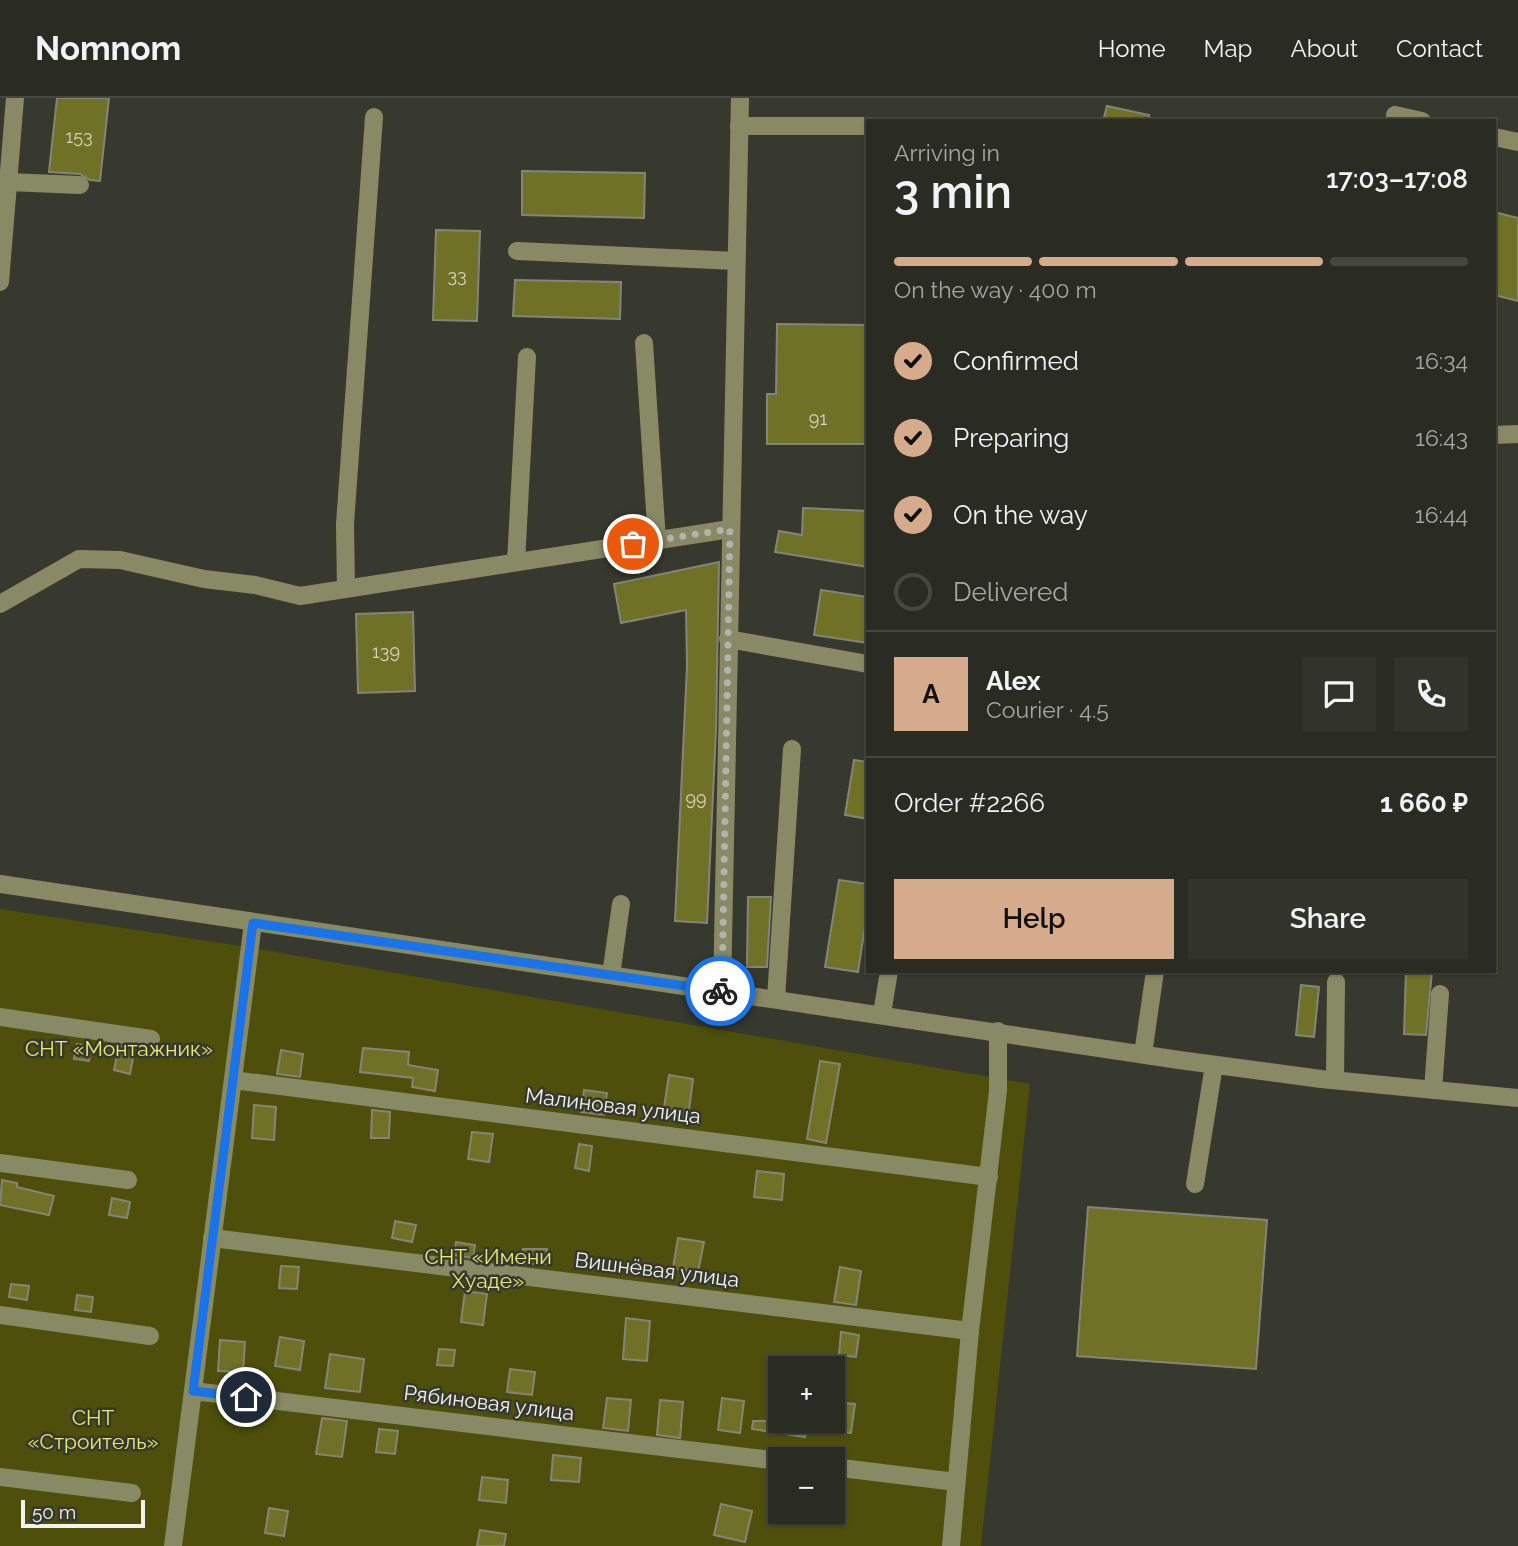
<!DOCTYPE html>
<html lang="en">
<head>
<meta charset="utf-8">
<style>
	body { margin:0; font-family:Raleway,sans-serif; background:#32332a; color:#f1f3f6; height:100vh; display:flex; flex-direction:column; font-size:26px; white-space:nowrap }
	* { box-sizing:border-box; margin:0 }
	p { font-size:23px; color:#a5a7a5 }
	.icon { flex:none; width:38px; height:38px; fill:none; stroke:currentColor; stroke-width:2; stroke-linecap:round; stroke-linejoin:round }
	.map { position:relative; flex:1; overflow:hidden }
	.panel { position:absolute; left:866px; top:21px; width:630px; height:854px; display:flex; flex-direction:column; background:#2a2b22; border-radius:0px; box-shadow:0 2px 5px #0004,0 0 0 2px #464740 }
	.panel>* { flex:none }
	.buttons { position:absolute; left:768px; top:1258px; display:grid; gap:14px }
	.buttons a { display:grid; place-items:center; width:77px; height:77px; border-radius:0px; background:#2a2b22; box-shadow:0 2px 5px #0004,0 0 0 2px #464740; font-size:35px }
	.scale { position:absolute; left:21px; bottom:18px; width:124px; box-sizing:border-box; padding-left:7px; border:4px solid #f3f4ed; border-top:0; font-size:19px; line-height:24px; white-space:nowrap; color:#f3f4ed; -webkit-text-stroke:5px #38392e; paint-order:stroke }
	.pin { position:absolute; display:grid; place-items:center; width:60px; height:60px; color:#fff; margin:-30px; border:4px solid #fff; border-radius:50%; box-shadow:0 2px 7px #0007 }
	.courier { position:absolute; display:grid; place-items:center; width:70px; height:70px; margin:-35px; border:5px solid #1a73e8; border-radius:50%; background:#fff; color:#222; box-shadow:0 2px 9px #0007 }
	.headline em { font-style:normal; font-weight:600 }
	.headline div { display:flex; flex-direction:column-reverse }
	.headline { display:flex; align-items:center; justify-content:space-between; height:119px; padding:0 28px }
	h1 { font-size:46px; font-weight:600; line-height:52px }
	.bar { display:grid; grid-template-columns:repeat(4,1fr); gap:10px 7px; align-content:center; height:84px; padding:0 28px }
	.bar i { height:9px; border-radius:5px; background:#464740 }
	.bar .selected { background:#d6ab8b }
	.bar p { grid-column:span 4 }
	.line { display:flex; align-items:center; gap:18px; padding:0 28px; border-top:2px solid #464740 }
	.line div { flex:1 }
	.round { display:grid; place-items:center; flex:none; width:74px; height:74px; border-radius:0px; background:#32332a }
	ol { padding:0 28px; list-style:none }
	li { display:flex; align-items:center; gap:21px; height:77px }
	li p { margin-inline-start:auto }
	li .icon { padding:7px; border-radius:50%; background:#d6ab8b; color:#111; stroke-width:4 }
	li:last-child { color:#a5a7a5 }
	li i { width:38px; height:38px; border:4px solid #464740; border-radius:50% }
	.primary-button { display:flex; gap:14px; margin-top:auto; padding:14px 28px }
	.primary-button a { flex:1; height:80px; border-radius:0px; background:#d6ab8b; color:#111; font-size:28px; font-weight:600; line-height:80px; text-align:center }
	.primary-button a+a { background:#32332a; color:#f1f3f6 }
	header { display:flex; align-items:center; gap:42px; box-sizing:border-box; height:98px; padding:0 35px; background:#2a2b22; border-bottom:2px solid #464740 }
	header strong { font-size:33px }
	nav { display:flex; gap:38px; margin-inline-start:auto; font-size:24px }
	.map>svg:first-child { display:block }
</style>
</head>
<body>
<header>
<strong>Nomnom</strong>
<nav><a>Home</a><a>Map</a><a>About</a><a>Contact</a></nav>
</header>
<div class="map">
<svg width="1518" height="1448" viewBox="0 0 1518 1448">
	<rect width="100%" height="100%" fill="#38392e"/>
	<path fill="#4d4f0b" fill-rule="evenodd" d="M0,811L253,850L1030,986L981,1448H0ZM780,1270H833V1323H780ZM780,1362H833V1414H780Z"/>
	<g fill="#6f7127" stroke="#848579" stroke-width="2">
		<path d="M57,0H109L100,83L90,82L80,76L49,74Z"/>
		<path d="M1107,8L1149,17V23H1103Z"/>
		<path d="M522,73L645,75L644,120L522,117Z"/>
		<path d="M1494,114L1518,120V203L1494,197Z"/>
		<path d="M436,132L480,133L477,223L433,222Z"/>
		<path d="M515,182L621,184L620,221L513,218Z"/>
		<path d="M777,226L868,227V346H767V296H776Z"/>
		<path d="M803,410L868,413V469L775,454L779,433L802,437Z"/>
		<path d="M719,464L716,632L707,825L675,823L687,568L686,512L621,525L614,486Z"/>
		<path d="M821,492L868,499V545L814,537Z"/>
		<path d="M413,514L415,593L358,595L356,516Z"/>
		<path d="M854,662L868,664V721L845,717Z"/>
		<path d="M839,782L868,786V809L858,874L825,869Z"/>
		<path d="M748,799H771L767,869H747Z"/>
		<path d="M1406,873H1432L1426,937L1404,936Z"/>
		<path d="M1301,887L1319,889L1314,939L1296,937Z"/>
		<path d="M77,946L91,948L89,963L74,961Z"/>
		<path d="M119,948L135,950L130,976L114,972Z"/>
		<path d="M363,950L409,954L408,967L438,972L435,993L412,989L413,980L360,974Z"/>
		<path d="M281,952L303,956L300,979L277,976Z"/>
		<path d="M820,963L840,966L826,1045L807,1041Z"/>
		<path d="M669,977L693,981L688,1020L663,1016Z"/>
		<path d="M584,992L607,995L604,1017L581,1014Z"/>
		<path d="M254,1007L276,1009L274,1042L252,1040Z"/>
		<path d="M372,1012L390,1014L389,1040H371Z"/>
		<path d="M472,1034L493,1036L489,1064L468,1061Z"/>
		<path d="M579,1046L592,1048L589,1073L575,1070Z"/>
		<path d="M757,1073L784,1076L782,1102L754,1099Z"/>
		<path d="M2,1082L17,1085V1089L54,1098L49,1117L0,1107Z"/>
		<path d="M112,1100L130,1104L127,1120L109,1117Z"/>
		<path d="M1088,1109L1267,1122L1256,1271L1077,1258Z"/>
		<path d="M395,1123L416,1127L412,1144L392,1140Z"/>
		<path d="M678,1140L704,1144L698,1174L673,1170Z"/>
		<path d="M456,1144L475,1147L473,1160L454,1157Z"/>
		<rect x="523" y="1151" width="24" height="15"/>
		<path d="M281,1168L299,1169L297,1191L279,1190Z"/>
		<path d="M840,1169L861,1173L856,1207L834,1204Z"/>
		<path d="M11,1186L29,1188L27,1202L9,1199Z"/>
		<path d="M465,1193L487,1196L483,1227L461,1224Z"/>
		<path d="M77,1197L93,1199L91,1214L75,1212Z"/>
		<path d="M626,1220L650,1223L647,1263L623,1261Z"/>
		<path d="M841,1234L859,1237L856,1259L839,1257Z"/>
		<path d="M280,1239L304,1243L300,1272L275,1268Z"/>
		<path d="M220,1242L245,1244L243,1274L218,1273Z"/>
		<path d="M439,1251L455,1252L453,1268L437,1267Z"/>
		<path d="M330,1256L364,1261L360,1294L325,1290Z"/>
		<path d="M510,1271L535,1274L532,1297L507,1294Z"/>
		<path d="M607,1300L631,1302L628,1333L603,1330Z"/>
		<path d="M722,1300L744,1303L740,1335L718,1332Z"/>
		<path d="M660,1302L683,1304L680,1340L657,1337Z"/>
		<path d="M833,1304L855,1306L851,1335L833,1333Z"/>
		<path d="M322,1320L347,1323L342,1359L316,1356Z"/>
		<path d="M753,1323H808L805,1339L752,1331Z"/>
		<path d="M379,1331L398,1333L395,1356L376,1354Z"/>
		<path d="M553,1357L581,1360L579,1384L551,1382Z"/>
		<path d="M482,1379L508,1382L506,1405L479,1402Z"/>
		<path d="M721,1406L752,1413L745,1444L714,1437Z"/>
		<path d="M269,1410L288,1413L284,1438L265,1435Z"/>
		<path d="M480,1432L506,1436L504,1448H477Z"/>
	</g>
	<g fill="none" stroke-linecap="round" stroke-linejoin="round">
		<g stroke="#888a65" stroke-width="18">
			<path d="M1395,17L1422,23"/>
			<path d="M739,28H868"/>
			<path d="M1494,39L1518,44"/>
			<path d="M8,84L80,87"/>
			<path d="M517,153L736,163"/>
			<path d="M0,184L15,0"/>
			<path d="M644,245L657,443"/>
			<path d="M1494,337L1518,336"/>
			<path d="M516,464L527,259"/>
			<path d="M346,491L345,426L374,19"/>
			<path d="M0,506L79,461L120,462L204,481L255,487L300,498L730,431"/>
			<path d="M728,541L868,566"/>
			<path d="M0,786L1179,962L1321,981L1518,1000"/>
			<path d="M611,877L621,806"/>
			<path d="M722,893L740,0"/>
			<path d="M776,901L792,651"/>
			<path d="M882,916L889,873"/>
			<path d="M0,919L151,941"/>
			<path d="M1143,956L1155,873"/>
			<path d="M233,982L989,1079"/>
			<path d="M1335,982L1336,884"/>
			<path d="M1433,992L1440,896"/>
			<path d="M0,1065L128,1082"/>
			<path d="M1195,1086L1214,967"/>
			<path d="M212,1140L970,1233"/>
			<path d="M0,1217L150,1238"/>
			<path d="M193,1293L780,1363"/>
			<path d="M833,1369L956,1384"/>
			<path d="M0,1379L132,1395"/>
			<path d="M173,1448L253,825"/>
			<path d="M951,1448L970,1233L998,993V933"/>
		</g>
	</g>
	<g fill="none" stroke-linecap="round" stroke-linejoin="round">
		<path stroke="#b2b3aa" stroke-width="7" stroke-dasharray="0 12.6" d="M633,446L730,431L722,893H720"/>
		<path stroke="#1a73e8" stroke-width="9" d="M246,1299L193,1293L253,825L720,893"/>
	</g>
	<g text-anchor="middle" stroke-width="5" stroke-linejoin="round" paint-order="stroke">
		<g font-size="18" fill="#d2d3bc">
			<text x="79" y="45">153</text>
			<text x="457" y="184">33</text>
			<text x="818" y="327">91</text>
			<text x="386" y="560">139</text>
			<text x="696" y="707">99</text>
		</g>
		<g font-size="21" fill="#e7eb6c" stroke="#38392e">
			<text x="119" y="958">СНТ «Монтажник»</text>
			<text x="488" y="1166">СНТ «Имени<tspan x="488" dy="24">Хуаде»</tspan></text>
			<text x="93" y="1327">СНТ<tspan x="93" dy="24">«Строитель»</tspan></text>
		</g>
		<g font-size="21" fill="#f3f4ed" stroke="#38392e">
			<text transform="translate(613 1008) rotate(7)" y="7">Малиновая улица</text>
			<text transform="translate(657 1172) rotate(7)" y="7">Вишнёвая улица</text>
			<text transform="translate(489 1305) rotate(7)" y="7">Рябиновая улица</text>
		</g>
	</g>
</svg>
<div class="buttons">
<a>+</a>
<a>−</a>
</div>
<div class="scale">50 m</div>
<div class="pin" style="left:633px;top:446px;background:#ea580c"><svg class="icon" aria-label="bag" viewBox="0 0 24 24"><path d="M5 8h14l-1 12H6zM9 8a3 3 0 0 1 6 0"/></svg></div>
<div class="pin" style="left:246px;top:1299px;background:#1f2937"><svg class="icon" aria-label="home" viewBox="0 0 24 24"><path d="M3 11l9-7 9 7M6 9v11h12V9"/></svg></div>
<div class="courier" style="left:720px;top:893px"><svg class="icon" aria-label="bike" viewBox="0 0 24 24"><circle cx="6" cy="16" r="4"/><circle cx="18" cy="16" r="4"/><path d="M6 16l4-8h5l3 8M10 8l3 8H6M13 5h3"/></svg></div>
<section class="panel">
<div class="headline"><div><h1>3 min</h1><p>Arriving in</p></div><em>17:03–17:08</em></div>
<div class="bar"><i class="selected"></i><i class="selected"></i><i class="selected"></i><i></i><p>On the way · 400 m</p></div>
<ol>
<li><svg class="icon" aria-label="check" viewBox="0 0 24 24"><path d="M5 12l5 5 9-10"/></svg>Confirmed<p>16:34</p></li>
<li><svg class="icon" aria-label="check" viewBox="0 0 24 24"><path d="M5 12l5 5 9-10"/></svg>Preparing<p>16:43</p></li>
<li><svg class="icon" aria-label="check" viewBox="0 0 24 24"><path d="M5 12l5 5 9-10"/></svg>On the way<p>16:44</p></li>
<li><i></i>Delivered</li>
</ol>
<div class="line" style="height:126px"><b class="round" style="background:#d6ab8b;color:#111">A</b><div><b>Alex</b><p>Courier · 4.5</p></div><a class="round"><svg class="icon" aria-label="chat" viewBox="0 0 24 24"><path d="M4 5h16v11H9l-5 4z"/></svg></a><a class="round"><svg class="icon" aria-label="phone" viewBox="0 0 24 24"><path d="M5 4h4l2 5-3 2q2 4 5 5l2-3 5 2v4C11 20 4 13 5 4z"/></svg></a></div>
<div class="line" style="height:91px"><div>Order #2266</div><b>1 660 ₽</b></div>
<div class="primary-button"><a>Help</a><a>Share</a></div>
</section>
</div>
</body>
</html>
